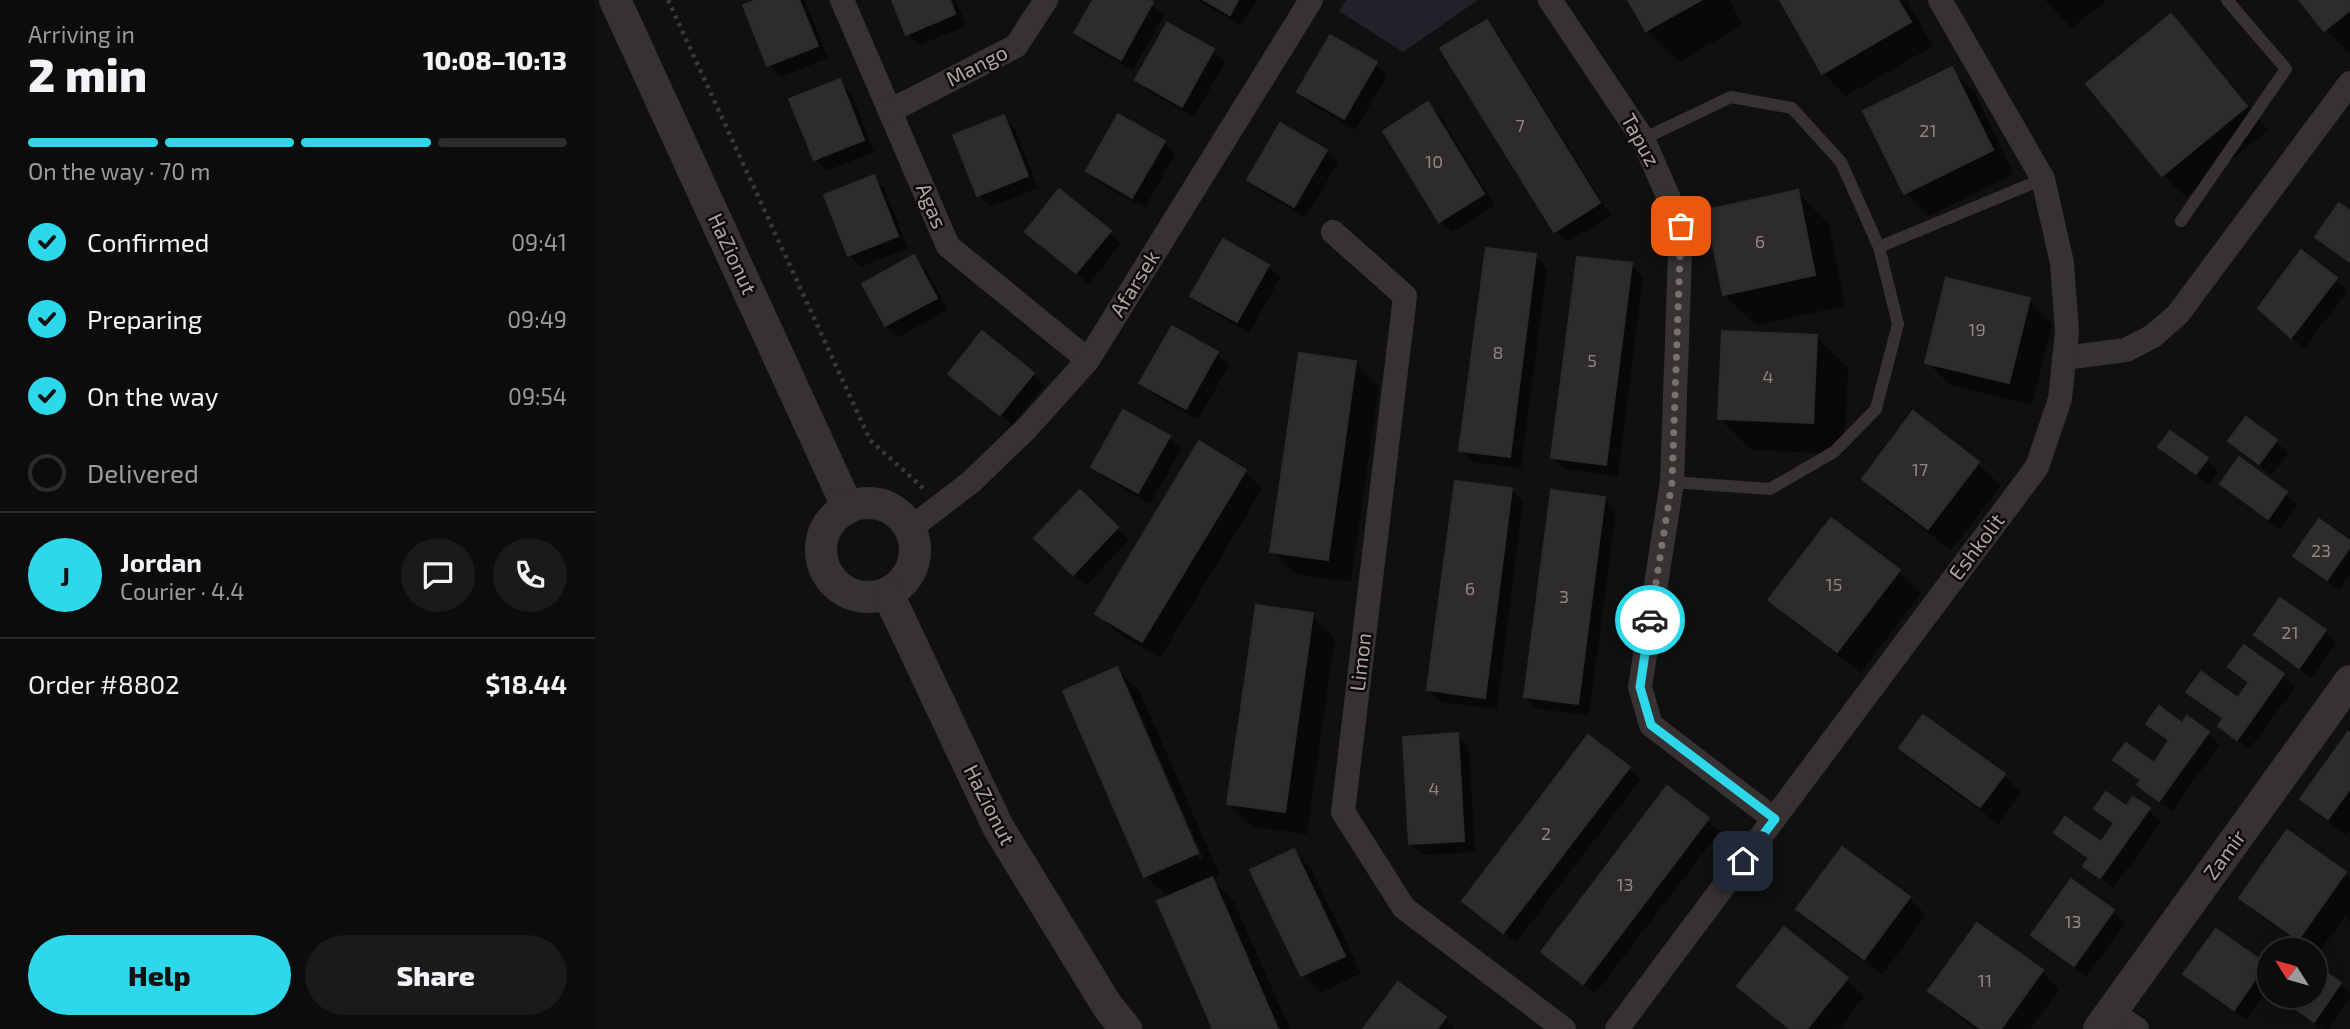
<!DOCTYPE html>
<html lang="en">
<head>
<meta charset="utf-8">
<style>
	body { margin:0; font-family:"Exo 2",sans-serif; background:#1b1a1a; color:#f1f3f6; height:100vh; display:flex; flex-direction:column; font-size:26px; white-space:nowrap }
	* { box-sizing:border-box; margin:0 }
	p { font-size:23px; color:#9a9b9d }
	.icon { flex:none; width:38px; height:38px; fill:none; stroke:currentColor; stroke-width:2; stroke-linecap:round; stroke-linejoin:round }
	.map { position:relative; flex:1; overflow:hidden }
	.sheet { display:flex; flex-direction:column; background:#0d0c0c; width:595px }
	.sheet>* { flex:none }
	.needle { width:46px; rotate:307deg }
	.fabs { position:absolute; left:1662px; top:938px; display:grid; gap:14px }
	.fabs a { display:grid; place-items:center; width:70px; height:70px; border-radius:50%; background:#0d0c0c; box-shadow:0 4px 18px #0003,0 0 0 2px #2d2c2d; font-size:35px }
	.pin { position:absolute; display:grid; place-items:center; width:60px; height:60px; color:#fff; margin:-30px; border-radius:14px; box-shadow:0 4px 10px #0006 }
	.courier { position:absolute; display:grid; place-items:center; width:70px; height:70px; margin:-35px; border:5px solid #2ed8eb; border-radius:50%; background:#fff; color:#222; box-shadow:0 2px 9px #0007 }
	.head em { font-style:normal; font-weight:800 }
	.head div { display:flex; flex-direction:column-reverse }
	.head { display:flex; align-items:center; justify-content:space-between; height:119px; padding:0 28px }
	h1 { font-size:46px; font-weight:800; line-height:52px }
	.bar { display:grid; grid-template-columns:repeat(4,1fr); gap:10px 7px; align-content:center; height:84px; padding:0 28px }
	.bar i { height:9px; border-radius:5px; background:#2d2c2d }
	.bar .on { background:#2ed8eb }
	.bar p { grid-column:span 4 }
	.line { display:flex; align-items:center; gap:18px; padding:0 28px; border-top:2px solid #2d2c2d }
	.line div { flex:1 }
	.round { display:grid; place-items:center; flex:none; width:74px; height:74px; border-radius:37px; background:#1b1a1a }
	ol { padding:0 28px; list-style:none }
	li { display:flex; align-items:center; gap:21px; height:77px }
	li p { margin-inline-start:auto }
	li .icon { padding:7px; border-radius:50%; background:#2ed8eb; color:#111; stroke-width:4 }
	li:last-child { color:#9a9b9d }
	li i { width:38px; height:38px; border:4px solid #2d2c2d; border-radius:50% }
	.primary-button { display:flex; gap:14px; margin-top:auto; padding:14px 28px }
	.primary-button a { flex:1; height:80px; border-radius:42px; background:#2ed8eb; color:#111; font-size:28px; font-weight:800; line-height:80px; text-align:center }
	.primary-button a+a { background:#1b1a1a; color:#f1f3f6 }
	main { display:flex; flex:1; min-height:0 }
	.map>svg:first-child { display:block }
</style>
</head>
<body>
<main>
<section class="sheet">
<div class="head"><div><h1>2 min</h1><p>Arriving in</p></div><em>10:08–10:13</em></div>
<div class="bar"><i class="on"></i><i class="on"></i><i class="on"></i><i></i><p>On the way · 70 m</p></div>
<ol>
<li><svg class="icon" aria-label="check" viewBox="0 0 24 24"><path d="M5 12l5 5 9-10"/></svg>Confirmed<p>09:41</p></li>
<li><svg class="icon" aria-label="check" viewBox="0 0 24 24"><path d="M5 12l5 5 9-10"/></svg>Preparing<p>09:49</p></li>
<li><svg class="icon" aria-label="check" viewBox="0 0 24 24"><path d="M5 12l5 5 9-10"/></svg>On the way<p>09:54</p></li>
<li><i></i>Delivered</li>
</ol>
<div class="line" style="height:126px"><b class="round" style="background:#2ed8eb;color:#111">J</b><div><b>Jordan</b><p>Courier · 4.4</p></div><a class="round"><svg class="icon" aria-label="chat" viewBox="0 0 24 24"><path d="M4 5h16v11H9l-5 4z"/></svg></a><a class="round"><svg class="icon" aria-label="phone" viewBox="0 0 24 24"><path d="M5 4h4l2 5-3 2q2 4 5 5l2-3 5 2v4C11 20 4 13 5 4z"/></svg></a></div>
<div class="line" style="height:91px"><div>Order #8802</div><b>$18.44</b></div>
<div class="primary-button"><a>Help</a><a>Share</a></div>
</section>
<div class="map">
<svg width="1755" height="1029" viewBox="0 0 1755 1029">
	<rect width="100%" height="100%" fill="#111010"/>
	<path fill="#242029" d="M751,0H883L808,52L744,11Z"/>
	<g fill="#0007" fill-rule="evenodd">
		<path d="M166,0H210L233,58L186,77L174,65Z"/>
		<path d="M299,0H361L371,26L324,45L312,34Z"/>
		<path d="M500,0H550L569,16L538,70L493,45L481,33Z"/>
		<path d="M602,0H662L647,25Z"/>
		<path d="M1035,0H1134L1148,25L1084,62L1052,30Z"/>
		<path d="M1187,0H1312L1338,46L1251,96L1229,73Z"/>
		<path d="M1450,0H1512L1477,28Z"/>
		<path d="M1706,0H1755V52L1754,53L1731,30Z"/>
		<path d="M1576,16L1598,39L1673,130L1591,197L1568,175Z"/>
		<path d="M892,22L903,34L1016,216L972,242L960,231Z"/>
		<path d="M618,51L630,62L599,117L554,92L542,80Z"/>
		<path d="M780,63L792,75L761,130L716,104L704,92Z"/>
		<path d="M1356,69L1379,92L1419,174L1334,216L1311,193L1271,112Z"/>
		<path d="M244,81L256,93L279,152L232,171L220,159Z"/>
		<path d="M833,105L845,116L900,206L857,232L846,221Z"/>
		<path d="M408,117L420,129L443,188L396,207L384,195Z"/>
		<path d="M569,142L580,154L550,208L504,183L493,171Z"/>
		<path d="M731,151L743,163L711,217L666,192L655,180Z"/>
		<path d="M278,177L290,189L313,248L266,267L255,255Z"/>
		<path d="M1202,192L1234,224L1250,306L1161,325L1129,294Z"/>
		<path d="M1755,214V264L1722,236Z"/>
		<path d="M432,232H514L526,244L494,284Z"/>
		<path d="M1706,252L1753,291L1709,348L1677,320Z"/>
		<path d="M940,256L952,268L926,468L878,462L866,450Z"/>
		<path d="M319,257L331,269L353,310L303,337L291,325Z"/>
		<path d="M1036,265L1048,277L1023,476L970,469L958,458Z"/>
		<path d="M673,267L685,278L654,333L609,307L597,296Z"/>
		<path d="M1434,300L1457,323L1437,405L1355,385L1332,362Z"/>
		<path d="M578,328L622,353L634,365L603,420L558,394L546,383Z"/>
		<path d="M1221,337L1253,368L1249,454L1156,450L1125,419Z"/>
		<path d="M761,363L784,386L756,582L700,574L677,551Z"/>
		<path d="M437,374L449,386L417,425L367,385Z"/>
		<path d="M574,438L586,449L555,504L510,478L498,467Z"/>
		<path d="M1635,441H1681L1693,453L1677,475L1647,453Z"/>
		<path d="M1565,447L1612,459L1623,471L1613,485L1577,459Z"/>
		<path d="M1383,463L1406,486L1356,550L1292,501L1269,478Z"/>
		<path d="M650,471L667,489L565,658L520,631L503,613Z"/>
		<path d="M1627,484L1691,494L1703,505L1685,529L1639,496Z"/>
		<path d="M917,490L928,502L902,709L846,702L834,690Z"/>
		<path d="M485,493L534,540L491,586L442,538Z"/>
		<path d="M1009,499L1021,511L994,715L942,709L931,697Z"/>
		<path d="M1755,544V575L1744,590L1712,568L1700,556Z"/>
		<path d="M1303,571L1326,594L1266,673L1199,622L1176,600Z"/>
		<path d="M717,615L740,638L712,834L657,827L634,804Z"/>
		<path d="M1730,631L1741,643L1716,678L1673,647L1661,635Z"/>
		<path d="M1635,667L1688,675L1700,687L1654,750L1625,726L1629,720L1605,703L1594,692L1643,700L1655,684Z"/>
		<path d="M522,669L545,692L625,876L617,880L639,902L695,1029H620L573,898L551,876ZM532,694H536L609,860L605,862Z"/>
		<path d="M1554,724L1587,725L1612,733L1624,745L1577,811L1556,797L1545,785L1547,782L1521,759L1559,765L1575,742Z"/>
		<path d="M862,735L874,747L880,852L828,855L816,843Z"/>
		<path d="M1755,736V831L1752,835L1725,816L1707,798Z"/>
		<path d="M1307,748L1408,775L1426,793L1404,824L1324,766Z"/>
		<path d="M1033,768L1045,780L921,943L869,901Z"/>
		<path d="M1073,788L1125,831L1000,994L948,952Z"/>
		<path d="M1538,799L1566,822L1518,889L1490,866L1495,860L1461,832L1506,844L1520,825L1501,808L1531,809Z"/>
		<path d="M1693,832L1755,878V922L1750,916L1721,956L1720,950H1713L1664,915L1647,898Z"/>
		<path d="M698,851L716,868L766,973L725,993L707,975Z"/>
		<path d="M1476,882L1518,912L1530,923L1492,976L1450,946L1438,934Z"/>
		<path d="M1314,898L1331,915L1287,975L1221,927L1203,909Z"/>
		<path d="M1190,930L1252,980L1269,997L1244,1029H1193L1144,986Z"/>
		<path d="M1670,966L1675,971V987L1651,1020L1602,985L1591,974Z"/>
		<path d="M1446,971L1464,989L1436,1029H1381L1353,1009L1335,991Z"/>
		<path d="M1745,984L1755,994V999L1733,1029H1727L1696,1007L1685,996H1720Z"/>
		<path d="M850,1019L860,1029H770Z"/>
	</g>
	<g fill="#2d2c2b" stroke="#2d2b2a" stroke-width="2">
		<path d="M162,0H204L223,46L172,66L148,5Z"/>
		<path d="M297,0H355L360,14L311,35Z"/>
		<path d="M498,0H554L558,2L526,60L479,33Z"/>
		<path d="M609,0H643L635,15Z"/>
		<path d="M1033,0H1106L1051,31Z"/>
		<path d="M1185,0H1303L1316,22L1227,74Z"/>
		<path d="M1704,0H1755V10L1729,31Z"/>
		<path d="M1576,14L1652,106L1567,176L1491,84Z"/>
		<path d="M892,20L1005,203L959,232L845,48Z"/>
		<path d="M572,23L619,49L587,107L540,80Z"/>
		<path d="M735,35L782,62L749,119L702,92Z"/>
		<path d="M1357,67L1398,150L1309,194L1268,111Z"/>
		<path d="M245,79L269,140L219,160L194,99Z"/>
		<path d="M833,102L889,194L844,222L788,131Z"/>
		<path d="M523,114L570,141L537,198L491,171Z"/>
		<path d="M409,115L433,176L382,196L358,135Z"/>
		<path d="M685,123L732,150L699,207L652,180Z"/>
		<path d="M279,175L303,236L253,256L229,195Z"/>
		<path d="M464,189L516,231L481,273L430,232Z"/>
		<path d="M1203,190L1220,275L1128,295L1111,210Z"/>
		<path d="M1744,203L1755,211V262L1720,237Z"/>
		<path d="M628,239L674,265L642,322L595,296Z"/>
		<path d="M891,248L941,254L915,457L864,451Z"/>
		<path d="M1706,250L1742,278L1696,338L1663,308Z"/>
		<path d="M319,255L342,298L290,326L267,284Z"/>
		<path d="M982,257L1037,263L1011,465L956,458Z"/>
		<path d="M1351,278L1435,298L1414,383L1330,363Z"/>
		<path d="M577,326L623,352L591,409L544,383Z"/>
		<path d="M387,331L439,373L405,415L353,374Z"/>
		<path d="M1127,331L1222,335L1218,423L1123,419Z"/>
		<path d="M704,353L761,361L733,560L675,552Z"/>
		<path d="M528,410L575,436L543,493L496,467Z"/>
		<path d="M1318,411L1384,462L1333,529L1267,479Z"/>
		<path d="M1651,417L1682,440L1664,464L1633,441Z"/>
		<path d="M1575,431L1613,458L1601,474L1563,447Z"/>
		<path d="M604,441L651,470L547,642L500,614Z"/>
		<path d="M1644,457L1692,492L1673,519L1625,484Z"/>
		<path d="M860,481L917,488L890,698L832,690Z"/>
		<path d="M485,490L523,527L478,575L439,538Z"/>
		<path d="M956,490L1010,497L983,704L929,697Z"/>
		<path d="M1236,518L1305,570L1242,652L1173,600Z"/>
		<path d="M1724,519L1755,541V547L1732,580L1698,556Z"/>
		<path d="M1685,598L1731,630L1704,668L1659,635Z"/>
		<path d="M661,605L718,613L690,812L632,804Z"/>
		<path d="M1649,645L1689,674L1642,740L1623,726L1628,718L1591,692L1606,672L1643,698L1654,682L1633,667Z"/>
		<path d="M522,667L603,853L549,877L468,691Z"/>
		<path d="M1564,706L1587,723L1592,716L1614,732L1564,801L1542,785L1546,780L1518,760L1531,743L1559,763L1574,740L1551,724Z"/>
		<path d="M1328,715L1410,774L1385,807L1304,748Z"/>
		<path d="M1753,732L1755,734V789L1733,819L1705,799Z"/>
		<path d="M863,733L869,841L814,844L808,737Z"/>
		<path d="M993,735L1035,767L908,933L867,901Z"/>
		<path d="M1072,786L1114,818L988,984L946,952Z"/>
		<path d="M1511,792L1531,806L1538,797L1555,808L1505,878L1488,866L1494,858L1459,833L1470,817L1506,842L1519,823L1499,809Z"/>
		<path d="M1692,830L1751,872L1703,940L1644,898Z"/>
		<path d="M1247,847L1315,897L1269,959L1201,909Z"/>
		<path d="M699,849L750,956L706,976L655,870Z"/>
		<path d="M617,877L683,1029H618L562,901Z"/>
		<path d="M1476,879L1519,910L1479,966L1436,935Z"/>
		<path d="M1382,923L1448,970L1406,1029H1386L1333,991Z"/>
		<path d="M1189,927L1253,978L1212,1029H1195L1142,986Z"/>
		<path d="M1621,929L1671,964L1639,1010L1588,974Z"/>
		<path d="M1720,964L1746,983L1719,1022L1683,996H1720Z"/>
		<path d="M803,982L851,1017L842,1029H768Z"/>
	</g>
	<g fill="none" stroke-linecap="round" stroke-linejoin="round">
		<path stroke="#3d3837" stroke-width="4.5" stroke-dasharray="3.5 5" stroke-linecap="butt" d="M73,0L275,440L328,488"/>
		<g stroke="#363231" stroke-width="12">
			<path d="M1048,139L1136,97L1197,108L1246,162L1284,247L1303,324L1281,409L1239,452L1175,489L1077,482"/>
			<path d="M1586,221L1691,69L1632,0"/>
			<path d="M1284,247L1448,179"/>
		</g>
		<g stroke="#363231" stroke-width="24">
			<path d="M247,0L353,246L493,360"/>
			<path d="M955,0L1048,139L1086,226L1077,482L1045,687L1056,725L1179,819"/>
			<path d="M295,111L421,46L451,0"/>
			<path d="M738,232L810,296L748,812L809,908L969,1029"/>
			<path d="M1469,358L1531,350L1558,336L1583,314L1755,83"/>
			<path d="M316,528L376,482L432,428L493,360L716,0"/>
			<path d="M1517,1012L1542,1029"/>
			<path d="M1022,1029L1442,467L1465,399L1472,332L1467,263L1448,179L1345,0"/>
		</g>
		<g stroke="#363231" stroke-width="32">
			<path d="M20,0L253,508"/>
			<circle cx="273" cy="550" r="47"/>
			<path d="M293,594L403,827L513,1007L531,1029"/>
			<path d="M1504,1029L1755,681"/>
		</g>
	</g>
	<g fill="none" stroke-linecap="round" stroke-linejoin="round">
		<path stroke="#7a706e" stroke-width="7" stroke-dasharray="0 12.6" d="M1055,620L1077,482L1086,226"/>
		<path stroke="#2ed8eb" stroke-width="9" d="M1055,620L1045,687L1056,725L1180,819L1148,861"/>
	</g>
	<g text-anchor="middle" stroke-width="5" stroke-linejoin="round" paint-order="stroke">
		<g font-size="18" fill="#918584">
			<text x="925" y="132">7</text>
			<text x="1333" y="137">21</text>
			<text x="839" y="168">10</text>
			<text x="1165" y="248">6</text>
			<text x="1382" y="336">19</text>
			<text x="903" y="359">8</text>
			<text x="997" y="367">5</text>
			<text x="1173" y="383">4</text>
			<text x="1325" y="476">17</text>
			<text x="1726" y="557">23</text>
			<text x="1239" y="591">15</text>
			<text x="875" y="595">6</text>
			<text x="969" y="603">3</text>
			<text x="1695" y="639">21</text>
			<text x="839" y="795">4</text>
			<text x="951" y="840">2</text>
			<text x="1030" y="891">13</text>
			<text x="1478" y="928">13</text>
			<text x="1390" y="987">11</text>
		</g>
		<g font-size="21" fill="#b2a3a1" stroke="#0c0b0b">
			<text transform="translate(382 66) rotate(-27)" y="7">Mango</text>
			<text transform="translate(1045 140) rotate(61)" y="7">Tapuz</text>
			<text transform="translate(336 206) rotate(67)" y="7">Agas</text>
			<text transform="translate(137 254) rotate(65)" y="7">HaZionut</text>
			<text transform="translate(540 284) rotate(-58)" y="7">Afarsek</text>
			<text transform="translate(1382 547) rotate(-53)" y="7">Eshkolit</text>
			<text transform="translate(766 662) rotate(-83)" y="7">Limon</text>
			<text transform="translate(394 805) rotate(63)" y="7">HaZionut</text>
			<text transform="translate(1630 855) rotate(-54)" y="7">Zamir</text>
		</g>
	</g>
</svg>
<div class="fabs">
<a><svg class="needle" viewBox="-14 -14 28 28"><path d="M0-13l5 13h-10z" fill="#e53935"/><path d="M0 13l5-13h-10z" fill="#9a9b9d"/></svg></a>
</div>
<div class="pin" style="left:1086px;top:226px;background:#ea580c"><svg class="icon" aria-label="bag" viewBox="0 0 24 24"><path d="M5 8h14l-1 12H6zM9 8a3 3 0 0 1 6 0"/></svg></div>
<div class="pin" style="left:1148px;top:861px;background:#1f2937"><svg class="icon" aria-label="home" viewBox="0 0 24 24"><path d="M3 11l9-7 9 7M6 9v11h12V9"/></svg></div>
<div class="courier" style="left:1055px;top:620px"><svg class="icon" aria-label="car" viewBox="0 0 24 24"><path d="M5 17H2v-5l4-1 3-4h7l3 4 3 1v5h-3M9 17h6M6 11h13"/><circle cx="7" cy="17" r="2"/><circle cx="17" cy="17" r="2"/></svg></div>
</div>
</main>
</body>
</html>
